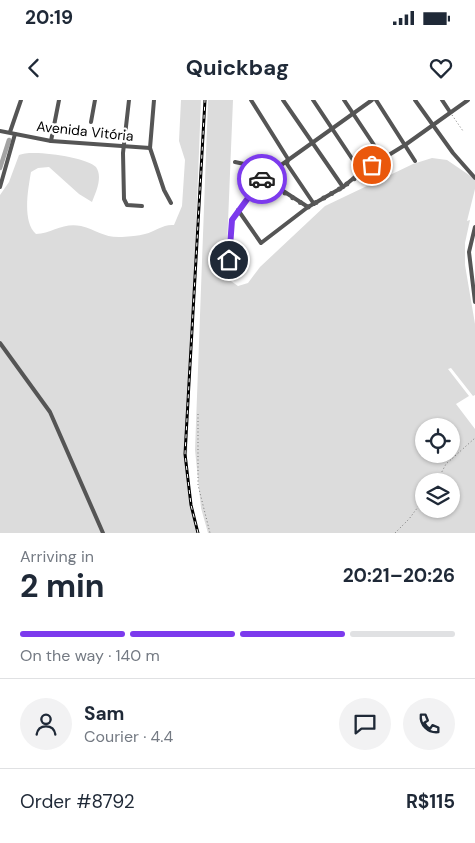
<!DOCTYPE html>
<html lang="en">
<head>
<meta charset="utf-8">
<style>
	body { margin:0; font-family:"DM Sans",sans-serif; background:#f2f2f3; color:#1f2937; height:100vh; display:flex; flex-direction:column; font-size:19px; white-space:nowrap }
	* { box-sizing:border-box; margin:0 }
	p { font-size:16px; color:#747a83 }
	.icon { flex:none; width:28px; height:28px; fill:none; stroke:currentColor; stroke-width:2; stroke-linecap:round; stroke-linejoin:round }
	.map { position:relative; height:433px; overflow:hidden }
	.panel { display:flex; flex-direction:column; background:#fff; flex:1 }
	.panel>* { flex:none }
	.controls { position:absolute; left:415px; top:318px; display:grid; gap:10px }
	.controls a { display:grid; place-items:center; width:45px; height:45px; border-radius:50%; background:#fff; box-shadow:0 1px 4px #0004; font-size:25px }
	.pin { position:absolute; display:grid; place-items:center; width:42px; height:42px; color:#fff; margin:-21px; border:2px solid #fff; border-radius:50%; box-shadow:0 1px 5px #0007 }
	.courier { position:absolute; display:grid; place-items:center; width:50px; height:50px; margin:-25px; border:4px solid #7c3aed; border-radius:50%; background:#fff; color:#222; box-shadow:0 1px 6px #0007 }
	.summary em { font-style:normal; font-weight:700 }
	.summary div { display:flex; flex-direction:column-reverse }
	.summary { display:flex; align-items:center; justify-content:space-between; height:85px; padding:0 20px }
	h1 { font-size:32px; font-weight:700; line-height:38px }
	.bar { display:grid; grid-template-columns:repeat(4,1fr); gap:8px 5px; align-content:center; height:60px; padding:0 20px }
	.bar i { height:6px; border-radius:4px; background:#e0e1e3 }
	.bar .active { background:#7c3aed }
	.bar p { grid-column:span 4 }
	.line { display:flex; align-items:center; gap:12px; padding:0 20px; border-top:1px solid #e0e1e3 }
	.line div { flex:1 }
	.round { display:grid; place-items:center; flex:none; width:52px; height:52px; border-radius:26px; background:#f2f2f3 }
	.status { display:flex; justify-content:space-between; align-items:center; height:35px; padding:0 25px; background:#fff; direction:ltr }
	.status svg { height:14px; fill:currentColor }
	header { display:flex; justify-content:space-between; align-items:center; height:65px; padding:0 20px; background:#fff; font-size:22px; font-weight:700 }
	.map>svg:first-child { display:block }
</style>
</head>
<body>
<div class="status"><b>20:19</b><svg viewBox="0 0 49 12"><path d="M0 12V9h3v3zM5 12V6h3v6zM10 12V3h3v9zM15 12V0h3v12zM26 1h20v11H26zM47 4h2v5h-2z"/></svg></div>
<header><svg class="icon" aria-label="back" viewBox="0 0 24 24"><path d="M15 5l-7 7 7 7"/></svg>Quickbag<svg class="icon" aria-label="heart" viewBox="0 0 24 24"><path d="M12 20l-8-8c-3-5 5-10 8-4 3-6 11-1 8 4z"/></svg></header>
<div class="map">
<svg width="475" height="433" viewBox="0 0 475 433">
	<rect width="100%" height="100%" fill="#fff"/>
	<g fill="#dcdcdc" fill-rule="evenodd">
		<path d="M181,0H201L187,358L192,413L198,433H0V95L9,82L19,55C31,49 87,57 96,67C103,77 96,92 92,102L79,94L49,67L38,68L31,72C28,90 22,121 36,134C52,133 64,122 81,126C97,130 104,138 122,137C130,136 138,136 145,134C156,131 163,124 174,125L182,106L185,60L179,41Z"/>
		<path d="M208,0H233L226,171L228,179L238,186L248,183L260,167L325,106L413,64L432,58L447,60L475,79V89L467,121L470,120L465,143V165L475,224V295L473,296L451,268L448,269L469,296L456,304L475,329V433H208L201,408L195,350ZM424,326H451V354H424ZM424,381H451V409H424Z"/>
	</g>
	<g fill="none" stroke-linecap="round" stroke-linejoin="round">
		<path stroke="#a3a3a3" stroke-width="4.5" d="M0,68L9,40"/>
		<g stroke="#777" stroke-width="1" stroke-dasharray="1 2.5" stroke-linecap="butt">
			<path d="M452,15L463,31"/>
			<path d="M198,314V385L210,433"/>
			<path d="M437,381L446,364L475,338"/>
			<path d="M395,433L409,419L424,399"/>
		</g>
		<g stroke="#555" stroke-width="4">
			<path d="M129,0L123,53L124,99L127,105L142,106"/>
			<path d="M154,0L150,48L164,90L171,103"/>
			<path d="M251,0L288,59L287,64L314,104"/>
			<path d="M283,0L343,87"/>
			<path d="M313,0L361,72"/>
			<path d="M344,0L382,57"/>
			<path d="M376,0L415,61"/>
			<path d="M415,0L453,53L475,78"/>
			<path d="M442,0L450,12"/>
			<path d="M91,22L95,0"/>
			<path d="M0,31L51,41L150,48"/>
			<path d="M10,32L21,0"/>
			<path d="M51,41L59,0"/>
			<path d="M235,62L273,70"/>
			<path d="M263,78L308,107"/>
			<path d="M0,87L15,34"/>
			<path d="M238,110L261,143L308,107L343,87L361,72L405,45L468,0"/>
			<path d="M475,127L469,152L475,202"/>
			<path d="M229,160L232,120L263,78L372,0"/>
			<path d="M0,243L50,312L103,433"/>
		</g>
		<g stroke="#000" stroke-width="3">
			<path id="rail" d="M198,433L191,405L185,354L205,0"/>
		</g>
		<use href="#rail" stroke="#fff" stroke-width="1" stroke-dasharray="4" stroke-linecap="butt"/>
	</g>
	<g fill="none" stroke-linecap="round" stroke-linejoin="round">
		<path stroke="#595959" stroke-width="5" stroke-dasharray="0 9" d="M262,79L308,107L343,87L372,65"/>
		<path stroke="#7c3aed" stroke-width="6" d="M229,160L232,120L262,79"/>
	</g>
	<g text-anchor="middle" stroke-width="5" stroke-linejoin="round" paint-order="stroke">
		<g font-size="14" fill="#000" stroke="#fff">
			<text transform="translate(85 31) rotate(6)" y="5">Avenida Vitória</text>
		</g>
	</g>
</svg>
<div class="controls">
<a><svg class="icon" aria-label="locate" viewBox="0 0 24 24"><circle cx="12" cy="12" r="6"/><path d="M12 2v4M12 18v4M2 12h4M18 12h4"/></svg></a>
<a><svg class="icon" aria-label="layers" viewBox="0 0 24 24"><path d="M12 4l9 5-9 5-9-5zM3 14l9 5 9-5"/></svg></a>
</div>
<div class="pin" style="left:372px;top:65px;background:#ea580c"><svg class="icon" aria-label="bag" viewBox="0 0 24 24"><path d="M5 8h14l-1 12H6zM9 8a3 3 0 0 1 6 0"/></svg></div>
<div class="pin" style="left:229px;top:160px;background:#1f2937"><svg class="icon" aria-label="home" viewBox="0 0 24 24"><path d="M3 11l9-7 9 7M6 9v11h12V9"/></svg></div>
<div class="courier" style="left:262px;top:79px"><svg class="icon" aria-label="car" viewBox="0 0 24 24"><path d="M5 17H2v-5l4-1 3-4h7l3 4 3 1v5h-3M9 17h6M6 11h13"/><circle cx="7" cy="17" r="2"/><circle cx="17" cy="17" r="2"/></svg></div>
</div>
<section class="panel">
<div class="summary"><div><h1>2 min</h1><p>Arriving in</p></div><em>20:21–20:26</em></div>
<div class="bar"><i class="active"></i><i class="active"></i><i class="active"></i><i></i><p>On the way · 140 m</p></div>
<div class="line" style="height:90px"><a class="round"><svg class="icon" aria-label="person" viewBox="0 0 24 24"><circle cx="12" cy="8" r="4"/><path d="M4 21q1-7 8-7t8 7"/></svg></a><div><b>Sam</b><p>Courier · 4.4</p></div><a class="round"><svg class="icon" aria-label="chat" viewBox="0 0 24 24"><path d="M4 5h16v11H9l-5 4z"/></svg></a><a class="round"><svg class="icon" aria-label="phone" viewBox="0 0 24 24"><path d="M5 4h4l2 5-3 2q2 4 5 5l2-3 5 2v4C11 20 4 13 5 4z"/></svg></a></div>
<div class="line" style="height:65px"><div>Order #8792</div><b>R$115</b></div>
</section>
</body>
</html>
